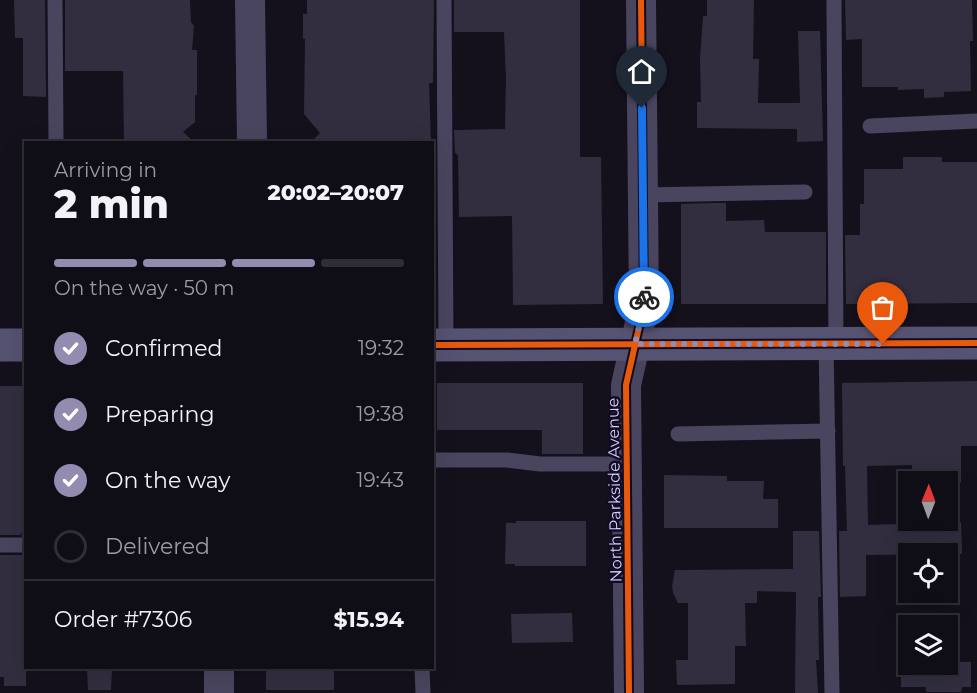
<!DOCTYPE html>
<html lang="en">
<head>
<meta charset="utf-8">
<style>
	body { margin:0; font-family:Montserrat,sans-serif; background:#18161f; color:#f1f3f6; height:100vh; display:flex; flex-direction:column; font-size:22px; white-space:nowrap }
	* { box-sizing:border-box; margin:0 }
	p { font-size:20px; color:#9b9ca1 }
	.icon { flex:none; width:33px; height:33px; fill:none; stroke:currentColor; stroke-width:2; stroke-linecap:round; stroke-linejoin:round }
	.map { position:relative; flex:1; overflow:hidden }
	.sheet { position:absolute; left:24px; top:141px; width:410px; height:528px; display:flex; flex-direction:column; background:#0f0d16; border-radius:0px; box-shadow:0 6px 24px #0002,0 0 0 2px #2f2d35 }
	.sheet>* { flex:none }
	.needle { width:39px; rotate:1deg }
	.fabs { position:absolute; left:898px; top:471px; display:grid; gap:12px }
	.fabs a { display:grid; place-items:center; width:60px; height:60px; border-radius:0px; background:#0f0d16; box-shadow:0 6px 24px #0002,0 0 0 2px #2f2d35; font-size:30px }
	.pin { position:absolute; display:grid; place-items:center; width:51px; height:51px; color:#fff; margin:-62px -26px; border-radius:50% 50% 50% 0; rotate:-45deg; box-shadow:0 0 6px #0007 }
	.pin .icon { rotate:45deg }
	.courier { position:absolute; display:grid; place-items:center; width:60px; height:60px; margin:-30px; border:4px solid #1a73e8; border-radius:50%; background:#fff; color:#222; box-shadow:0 2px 8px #0007 }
	.overview em { font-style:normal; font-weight:800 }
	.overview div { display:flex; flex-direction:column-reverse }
	.overview { display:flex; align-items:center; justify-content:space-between; height:102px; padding:0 30px }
	h1 { font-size:39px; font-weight:800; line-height:45px }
	.bar { display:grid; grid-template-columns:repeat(4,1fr); gap:9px 6px; align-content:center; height:72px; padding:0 30px }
	.bar i { height:8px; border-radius:4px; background:#2f2d35 }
	.bar .current { background:#938bb0 }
	.bar p { grid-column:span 4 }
	.line { display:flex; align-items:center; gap:15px; padding:0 30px; border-top:2px solid #2f2d35 }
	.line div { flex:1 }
	ol { padding:0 30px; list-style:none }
	li { display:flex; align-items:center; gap:18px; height:66px }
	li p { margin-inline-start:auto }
	li .icon { padding:6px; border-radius:50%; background:#938bb0; color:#fff; stroke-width:4 }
	li:last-child { color:#9b9ca1 }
	li i { width:33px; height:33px; border:3px solid #2f2d35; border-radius:50% }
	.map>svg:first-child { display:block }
</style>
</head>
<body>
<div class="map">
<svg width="977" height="693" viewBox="0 0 977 693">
	<rect width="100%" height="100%" fill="#14111d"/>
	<g fill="#322e40">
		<path d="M14,0H45L46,97L23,96V38H15Z"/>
		<path d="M65,0H190L191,22L194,26L192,50H197V95H195V122L183,132L194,142H124L123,71H65Z"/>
		<path d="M307,0H434L433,83H429L431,142H311L320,133L304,114L305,39H303V14H307Z"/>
		<path d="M454,0H580V157H601L603,304L513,305L512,216L459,217L458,155L455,153L454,130L505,129L506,78L504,32H454Z"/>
		<path d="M707,0H754L753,59H759L758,103H800L798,31H820L823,141L797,142V129L697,128V102H701L700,59L703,16H707Z"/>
		<path d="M845,0H972L973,41H970L971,91L944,92V97L924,98V89L898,90V87H862V39L846,40Z"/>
		<path d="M903,157H942V162H977V303L846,304L845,235H860V204H864V169H903Z"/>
		<path d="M712,203H726V221L764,220L765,232H826V304H681V204Z"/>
		<path d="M977,381V446H961V482H912V465L867,466L868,525L961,522L962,554L866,555V596L840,597L839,531H847L845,466H843L842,383Z"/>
		<path d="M437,383H583V454H542V430H437Z"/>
		<path d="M0,386H26V533H21V535H0Z"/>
		<path d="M664,475L727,476V481H764L763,499H778V528H664Z"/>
		<path d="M516,521H586V566H515V564H505L506,523H516Z"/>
		<path d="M793,531H819L821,597H818L819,660H816L818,693H795L796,592L757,591V603H745L746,646H735V684L677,685L676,660H688V603H678L673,593L672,586L675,570L793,569Z"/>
		<path d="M0,555H22L26,589V686H4V677H0Z"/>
		<path d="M572,613L573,642L512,643L511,614Z"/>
		<path d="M948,662H971V687H962L961,692H926V687H901V664H948Z"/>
		<path d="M87,668H112L111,690H88Z"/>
		<rect x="266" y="668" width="68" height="22"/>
	</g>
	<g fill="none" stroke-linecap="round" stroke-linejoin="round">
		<g stroke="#49455e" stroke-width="15">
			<path d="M55,0L56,142"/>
			<path d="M444,0L446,344"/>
			<path d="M834,0L836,344"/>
			<path d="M870,126L977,121"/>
			<path d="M643,195L805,192"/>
			<path d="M826,344L832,693"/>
			<path d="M678,434L828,431"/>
			<path d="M432,460H507L540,464H627"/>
			<path d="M0,545H26"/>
			<path d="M422,668L423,693"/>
		</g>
		<g stroke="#49455e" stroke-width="30">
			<path d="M250,0L252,142"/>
			<path d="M219,668V693"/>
			<path d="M629,693L626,385L644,305L641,0"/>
		</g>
		<g stroke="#565271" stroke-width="33">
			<path d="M0,345H26"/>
			<path d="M432,345L977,343"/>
		</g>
		<g stroke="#120c22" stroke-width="10">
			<g id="cycleway">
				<path d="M432,345L977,343"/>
				<path d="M629,693L626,385L644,305L641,0"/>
			</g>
		</g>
		<use href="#cycleway" stroke="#e8590c" stroke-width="6"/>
	</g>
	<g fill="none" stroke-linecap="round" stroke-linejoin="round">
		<path stroke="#938bb0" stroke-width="6" stroke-dasharray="0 10.8" d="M644,297V305L635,344H883"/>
		<path stroke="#1a73e8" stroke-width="8" d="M642,108L644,297"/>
	</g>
	<g text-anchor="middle" stroke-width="5" stroke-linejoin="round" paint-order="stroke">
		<g font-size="16" fill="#d7cdff" stroke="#120c22">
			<text transform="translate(614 490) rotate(-91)" y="6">North Parkside Avenue</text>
		</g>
	</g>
</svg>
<div class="fabs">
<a><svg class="needle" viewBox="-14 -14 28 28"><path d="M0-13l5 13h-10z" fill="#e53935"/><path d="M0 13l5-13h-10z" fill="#9b9ca1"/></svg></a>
<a><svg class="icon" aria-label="locate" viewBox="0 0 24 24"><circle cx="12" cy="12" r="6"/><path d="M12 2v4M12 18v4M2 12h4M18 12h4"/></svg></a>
<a><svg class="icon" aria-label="layers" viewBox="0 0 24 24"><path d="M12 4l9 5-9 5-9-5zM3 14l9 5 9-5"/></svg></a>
</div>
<div class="pin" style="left:883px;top:344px;background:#ea580c"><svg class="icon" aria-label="bag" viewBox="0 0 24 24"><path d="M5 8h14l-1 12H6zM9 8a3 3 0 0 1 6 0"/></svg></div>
<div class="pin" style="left:642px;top:108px;background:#1f2937"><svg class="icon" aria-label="home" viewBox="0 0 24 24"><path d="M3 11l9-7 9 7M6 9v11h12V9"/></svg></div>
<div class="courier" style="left:644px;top:297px"><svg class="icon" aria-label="bike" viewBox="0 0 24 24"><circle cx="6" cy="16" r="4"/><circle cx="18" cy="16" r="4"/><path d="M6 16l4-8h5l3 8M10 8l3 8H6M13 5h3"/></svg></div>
<section class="sheet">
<div class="overview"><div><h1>2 min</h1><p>Arriving in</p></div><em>20:02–20:07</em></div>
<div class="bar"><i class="current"></i><i class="current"></i><i class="current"></i><i></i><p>On the way · 50 m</p></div>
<ol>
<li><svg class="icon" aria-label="check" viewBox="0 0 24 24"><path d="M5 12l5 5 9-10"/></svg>Confirmed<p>19:32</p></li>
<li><svg class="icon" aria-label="check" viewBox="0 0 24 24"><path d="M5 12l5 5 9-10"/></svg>Preparing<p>19:38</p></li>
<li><svg class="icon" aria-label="check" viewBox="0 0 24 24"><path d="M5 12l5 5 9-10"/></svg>On the way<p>19:43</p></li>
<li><i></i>Delivered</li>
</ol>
<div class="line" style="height:78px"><div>Order #7306</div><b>$15.94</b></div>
</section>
</div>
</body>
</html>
